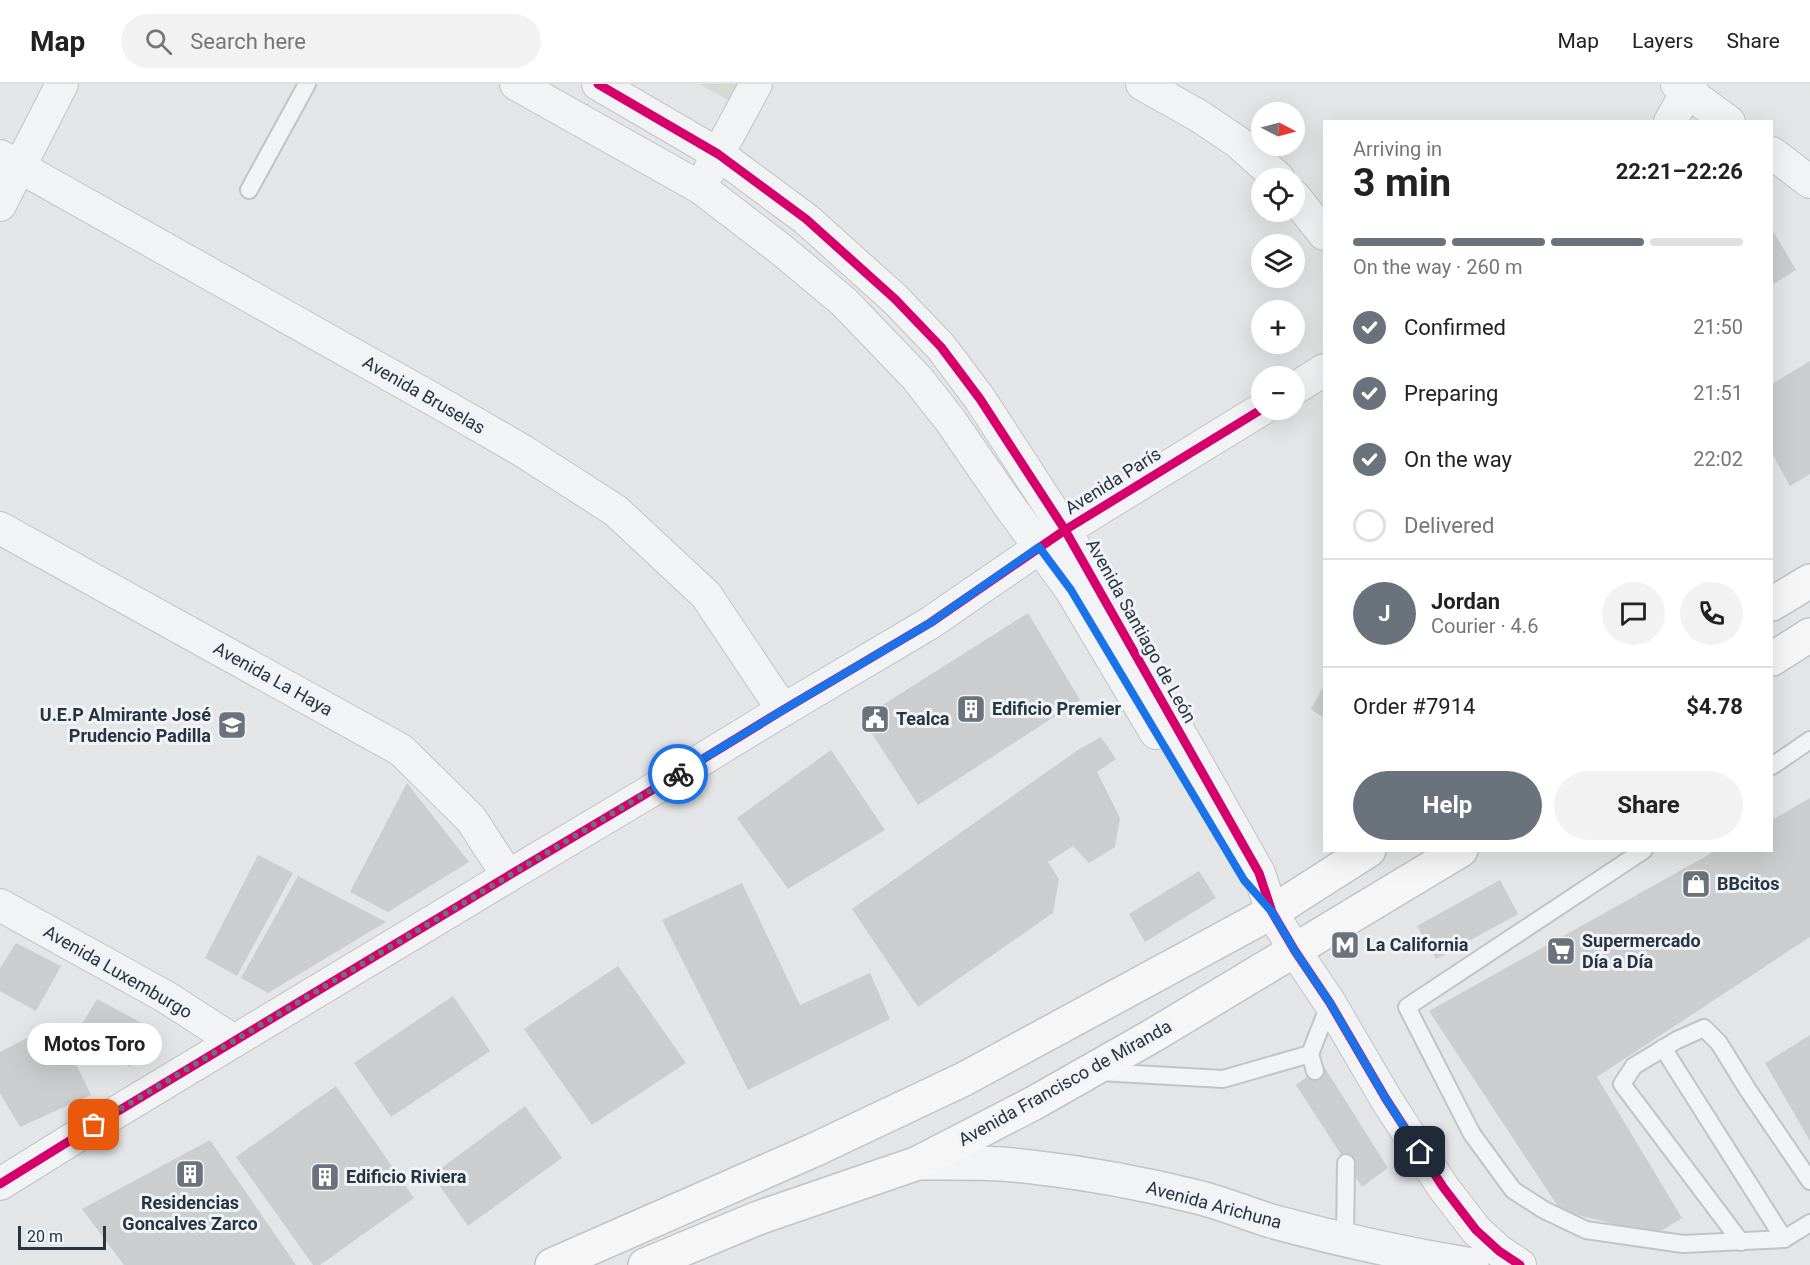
<!DOCTYPE html>
<html lang="en">
<head>
<meta charset="utf-8">
<style>
	body { margin:0; font-family:Roboto,sans-serif; background:#f2f2f2; color:#222; height:100vh; display:flex; flex-direction:column; font-size:22px; white-space:nowrap }
	* { box-sizing:border-box; margin:0 }
	p { font-size:20px; color:#767676 }
	.icon { flex:none; width:33px; height:33px; fill:none; stroke:currentColor; stroke-width:2; stroke-linecap:round; stroke-linejoin:round }
	.map { position:relative; flex:1; overflow:hidden }
	.panel { position:absolute; left:1323px; top:36px; width:450px; height:732px; display:flex; flex-direction:column; background:#fff; border-radius:0px; box-shadow:0 6px 24px #0002 }
	.panel>* { flex:none }
	.needle { width:39px; rotate:96deg }
	.buttons { position:absolute; left:1251px; top:18px; display:grid; gap:12px }
	.buttons a { display:grid; place-items:center; width:54px; height:54px; border-radius:50%; background:#fff; box-shadow:0 6px 24px #0002; font-size:30px }
	.scale { position:absolute; left:18px; bottom:15px; width:88px; box-sizing:border-box; padding-left:6px; border:3px solid #293441; border-top:0; font-size:16px; line-height:21px; white-space:nowrap; color:#293441; -webkit-text-stroke:4px #f0f3f7; paint-order:stroke }
	.pin { position:absolute; display:grid; place-items:center; width:51px; height:51px; color:#fff; margin:-26px; border-radius:12px; box-shadow:0 3px 9px #0006 }
	.courier { position:absolute; display:grid; place-items:center; width:60px; height:60px; margin:-30px; border:4px solid #1a73e8; border-radius:50%; background:#fff; color:#222; box-shadow:0 2px 8px #0007 }
	.bubble { position:absolute; height:42px; border-radius:21px; background:#fff; box-shadow:0 6px 24px #0002; font-size:20px; font-weight:700; line-height:42px; text-align:center }
	.head em { font-style:normal; font-weight:700 }
	.head div { display:flex; flex-direction:column-reverse }
	.head { display:flex; align-items:center; justify-content:space-between; height:102px; padding:0 30px }
	h1 { font-size:39px; font-weight:700; line-height:45px }
	.bar { display:grid; grid-template-columns:repeat(4,1fr); gap:9px 6px; align-content:center; height:72px; padding:0 30px }
	.bar i { height:8px; border-radius:4px; background:#e0e0e0 }
	.bar .current { background:#6a727b }
	.bar p { grid-column:span 4 }
	.line { display:flex; align-items:center; gap:15px; padding:0 30px; border-top:2px solid #e0e0e0 }
	.line div { flex:1 }
	.round { display:grid; place-items:center; flex:none; width:63px; height:63px; border-radius:32px; background:#f2f2f2 }
	ol { padding:0 30px; list-style:none }
	li { display:flex; align-items:center; gap:18px; height:66px }
	li p { margin-inline-start:auto }
	li .icon { padding:6px; border-radius:50%; background:#6a727b; color:#fff; stroke-width:4 }
	li:last-child { color:#767676 }
	li i { width:33px; height:33px; border:3px solid #e0e0e0; border-radius:50% }
	.primary-button { display:flex; gap:12px; margin-top:auto; padding:12px 30px }
	.primary-button a { flex:1; height:69px; border-radius:36px; background:#6a727b; color:#fff; font-size:24px; font-weight:700; line-height:69px; text-align:center }
	.primary-button a+a { background:#f2f2f2; color:#222 }
	header { display:flex; align-items:center; gap:36px; box-sizing:border-box; height:84px; padding:0 30px; background:#fff; border-bottom:2px solid #e0e0e0 }
	header strong { font-size:28px }
	nav { display:flex; gap:33px; margin-inline-start:auto; font-size:21px }
	.search { width:420px; height:54px; background:#f2f2f2; display:flex; align-items:center; gap:15px; box-sizing:border-box; padding:0 21px; border-radius:33px; color:#767676; font-size:22px }
	.map>svg:first-child { display:block }
</style>
</head>
<body>
<header>
<strong>Map</strong>
<div class="search"><svg class="icon" aria-label="search" viewBox="0 0 24 24"><circle cx="10" cy="10" r="6"/><path d="M15 15l6 6"/></svg>Search here</div>
<nav><a>Map</a><a>Layers</a><a>Share</a></nav>
</header>
<div class="map">
<svg width="1810" height="1181" viewBox="0 0 1810 1181">
	<rect width="100%" height="100%" fill="#e3e5e7"/>
	<path fill="#d4dbd3" d="M699,0H741L731,18Z"/>
	<g fill="#cbcdcf">
		<path d="M1772,145L1796,186L1772,201Z"/>
		<path d="M1810,277V390L1790,402L1772,369V300Z"/>
		<path d="M1028,529L1080,616L918,721L862,634Z"/>
		<path d="M1324,601V634L1311,625Z"/>
		<path d="M1101,653L1116,675L1097,688L1120,734L1115,763L1089,779L1073,762L1048,778L1059,795L1053,829L918,923L852,825L1078,666Z"/>
		<path d="M831,666L885,746L788,805L737,734Z"/>
		<path d="M407,699L469,778L388,828L350,808Z"/>
		<path d="M1810,714V853L1597,993L1682,1134L1656,1150L1561,1127L1429,927L1717,766H1772V736Z"/>
		<path d="M258,771L293,789L237,892L205,874Z"/>
		<path d="M1199,787L1216,814L1145,858L1129,830Z"/>
		<path d="M298,792L386,838L268,909L241,894Z"/>
		<path d="M1500,796L1518,830L1436,875L1417,842Z"/>
		<path d="M742,799L800,921L870,889L890,935L748,1006L662,836Z"/>
		<path d="M16,859L61,882L36,927L0,907V884Z"/>
		<path d="M618,882L686,979L592,1041L524,945Z"/>
		<path d="M453,912L490,967L391,1033L354,979Z"/>
		<path d="M97,915L153,945L130,983L75,952Z"/>
		<path d="M52,941L72,972L91,1011L20,1043L0,1009V968Z"/>
		<path d="M1810,951V1057L1765,979Z"/>
		<path d="M1323,981L1388,1084L1362,1103L1296,1001Z"/>
		<path d="M336,1002L414,1114L320,1181H313L236,1073Z"/>
		<path d="M525,1022L562,1074L468,1142L432,1091Z"/>
		<path d="M210,1056L296,1181H124L82,1125Z"/>
	</g>
	<g fill="none" stroke-linecap="round" stroke-linejoin="round">
		<g stroke="#c1c3c5" stroke-width="20">
			<g id="service">
				<path d="M249,106L307,0"/>
				<path d="M1772,682L1810,656"/>
				<path d="M1644,766L1407,923L1472,1050L1513,1106L1544,1126L1586,1146L1683,1160L1784,1155L1810,1139"/>
				<path d="M1663,964L1784,1155"/>
				<path d="M1315,987L1310,970L1330,919"/>
				<path d="M1099,988L1223,995L1310,970"/>
				<path d="M1345,1155L1346,1079"/>
				<path d="M1741,1158L1622,1000L1634,982L1677,956L1704,944L1719,959L1748,1006L1810,1097"/>
			</g>
		</g>
		<g stroke="#c1c3c5" stroke-width="34">
			<g id="minor">
				<path d="M516,0L701,104L783,167L844,218L917,294L950,336L1010,423L1071,506L1156,649"/>
				<path d="M598,0L718,70L806,135L895,215L941,263L980,315L1065,446L1259,789L1272,828L1295,867L1330,919L1386,1015L1443,1103L1476,1146L1499,1167L1520,1181"/>
				<path d="M1142,0L1199,32L1239,59L1278,94"/>
				<path d="M1677,0L1729,38"/>
				<path d="M1670,38L1691,0"/>
				<path d="M1772,69L1810,98"/>
				<path d="M0,72L445,322L523,367L616,427L706,511L783,626"/>
				<path d="M709,87L756,0"/>
				<path d="M1294,112L1324,150"/>
				<path d="M0,121L62,0"/>
				<path d="M1294,305L1324,286"/>
				<path d="M0,444L401,666L471,735L508,792"/>
				<path d="M0,821L166,913L234,957"/>
				<path d="M0,1100L95,1041L508,792L644,711L783,626L930,539L1065,446L1262,325"/>
			</g>
		</g>
		<g stroke="#c1c3c5" stroke-width="36">
			<path id="tertiary" d="M918,1079C955,1079 994,1078 1032,1083C1085,1089 1141,1099 1193,1112C1220,1118 1245,1129 1271,1137C1337,1155 1404,1170 1472,1181"/>
		</g>
		<g stroke="#c1c3c5" stroke-width="36">
			<g id="secondary">
				<path d="M1772,520L1810,497"/>
				<path d="M1772,575L1810,551"/>
				<path d="M552,1181L814,1066L964,995L1272,828L1369,766"/>
				<path d="M645,1181L758,1134L918,1079L1034,1019L1152,952L1461,766"/>
			</g>
		</g>
		<use href="#service" stroke="#f2f3f4" stroke-width="16"/>
		<use href="#minor" stroke="#f2f3f4" stroke-width="32"/>
		<use href="#tertiary" stroke="#f2f3f4" stroke-width="33"/>
		<use href="#secondary" stroke="#f6f6f7" stroke-width="33"/>
		<g stroke="#f0f3f7" stroke-width="13">
			<g id="cycleway">
				<path d="M598,0L718,70L806,135L895,215L941,263L980,315L1065,446L1259,789L1272,828L1295,867L1330,919L1386,1015L1443,1103L1476,1146L1499,1167L1520,1181"/>
				<path d="M0,1100L95,1041L508,792L644,711L783,626L930,539L1065,446L1262,325"/>
			</g>
		</g>
		<use href="#cycleway" stroke="#d6006c" stroke-width="9"/>
	</g>
	<g fill="none" stroke-linecap="round" stroke-linejoin="round">
		<path stroke="#6a727b" stroke-width="6" stroke-dasharray="0 10.8" d="M94,1041L678,690"/>
		<path stroke="#1a73e8" stroke-width="8" d="M678,690L783,626L930,539L1039,463L1071,506L1244,796L1272,828L1295,867L1330,919L1386,1015L1420,1068"/>
	</g>
	<defs>
		<g id="building-square" transform="scale(1.5)"><rect x="-9" y="-9" width="18" height="18" rx="4" fill="#6a727b" stroke="#f0f3f7"/><path d="M-4-6H4V6H1V3H-1V6H-4ZM-2.5-4.3h1.7v1.8h-1.7ZM.8-4.3h1.7v1.8H.8ZM-2.5-1h1.7V.8h-1.7ZM.8-1h1.7V.8H.8Z" fill="#fff"/></g>
		<g id="civic-square" transform="scale(1.5)"><rect x="-9" y="-9" width="18" height="18" rx="4" fill="#6a727b" stroke="#f0f3f7"/><path d="M-.6-6.5H3V-4.5H.6V-3L4-1V1h2V6H-6V1h2V-1L-.6-3ZM-1.2 2.5V6h2.4V2.5Z" fill="#fff"/></g>
		<g id="school-square" transform="scale(1.5)"><rect x="-9" y="-9" width="18" height="18" rx="4" fill="#6a727b" stroke="#f0f3f7"/><path d="M0-5L7-2L0 1L-7-2ZM-4 1L0 2.5L4 1V4Q0 6-4 4Z" fill="#fff"/></g>
		<g id="shop-square" transform="scale(1.5)"><rect x="-9" y="-9" width="18" height="18" rx="4" fill="#6a727b" stroke="#f0f3f7"/><path d="M-5-2.5h2.3a2.7 3.5 0 0 1 5.4 0H5L5.5 6h-11ZM-1.5-2.5h3a1.5 2.3 0 0 0-3 0Z" fill="#fff"/></g>
		<g id="metro-square" transform="scale(1.5)"><rect x="-9" y="-9" width="18" height="18" rx="4" fill="#6a727b" stroke="#f0f3f7"/><path d="M-5.5 5V-5H-3L0 0L3-5H5.5V5H3V-.5L0 4L-3-.5V5Z" fill="#fff"/></g>
		<g id="supermarket-square" transform="scale(1.5)"><rect x="-9" y="-9" width="18" height="18" rx="4" fill="#6a727b" stroke="#f0f3f7"/><path d="M-6-5.5h2.5l.6 2H6L4.5 2H-2.5L-4.4-4H-6ZM-1.5 3.2a1.3 1.3 0 1 0 .1 0ZM3 3.2a1.3 1.3 0 1 0 .1 0Z" fill="#fff"/></g>
	</defs>
	<g fill-rule="evenodd">
		<use href="#building-square" x="971" y="625"/>
		<use href="#civic-square" x="875" y="635"/>
		<use href="#school-square" x="232" y="641"/>
		<use href="#shop-square" x="1696" y="800"/>
		<use href="#metro-square" x="1345" y="861"/>
		<use href="#supermarket-square" x="1561" y="867"/>
		<use href="#building-square" x="190" y="1090"/>
		<use href="#building-square" x="325" y="1093"/>
	</g>
	<g text-anchor="middle" stroke-width="6" stroke-linejoin="round" paint-order="stroke">
		<g font-size="18" fill="#293441" stroke="#f0f3f7">
			<text transform="translate(424 311) rotate(30)" y="6">Avenida Bruselas</text>
			<text transform="translate(1113 397) rotate(-32)" y="6">Avenida París</text>
			<text transform="translate(1141 547) rotate(61)" y="6">Avenida Santiago de León</text>
			<text transform="translate(273 595) rotate(29)" y="6">Avenida La Haya</text>
			<text transform="translate(118 888) rotate(30)" y="6">Avenida Luxemburgo</text>
			<text transform="translate(1065 999) rotate(-29)" y="6">Avenida Francisco de Miranda</text>
			<text transform="translate(1214 1121) rotate(15)" y="6">Avenida Arichuna</text>
		</g>
		<g font-size="18" font-weight="bold" fill="#293441" stroke="#f0f3f7" text-anchor="start">
			<text x="992" y="631">Edificio Premier</text>
			<text x="211" y="637" text-anchor="end">U.E.P Almirante José<tspan x="211" dy="21">Prudencio Padilla</tspan></text>
			<text x="896" y="641">Tealca</text>
			<text x="1717" y="806">BBcitos</text>
			<text x="1582" y="863">Supermercado<tspan x="1582" dy="21">Día a Día</tspan></text>
			<text x="1366" y="867">La California</text>
			<text x="346" y="1099">Edificio Riviera</text>
			<text x="190" y="1125" text-anchor="middle">Residencias<tspan x="190" dy="21">Goncalves Zarco</tspan></text>
		</g>
	</g>
</svg>
<div class="buttons">
<a><svg class="needle" viewBox="-14 -14 28 28"><path d="M0-13l5 13h-10z" fill="#e53935"/><path d="M0 13l5-13h-10z" fill="#767676"/></svg></a>
<a><svg class="icon" aria-label="locate" viewBox="0 0 24 24"><circle cx="12" cy="12" r="6"/><path d="M12 2v4M12 18v4M2 12h4M18 12h4"/></svg></a>
<a><svg class="icon" aria-label="layers" viewBox="0 0 24 24"><path d="M12 4l9 5-9 5-9-5zM3 14l9 5 9-5"/></svg></a>
<a>+</a>
<a>−</a>
</div>
<div class="scale">20 m</div>
<div class="pin" style="left:94px;top:1041px;background:#ea580c"><svg class="icon" aria-label="bag" viewBox="0 0 24 24"><path d="M5 8h14l-1 12H6zM9 8a3 3 0 0 1 6 0"/></svg></div>
<div class="pin" style="left:1420px;top:1068px;background:#1f2937"><svg class="icon" aria-label="home" viewBox="0 0 24 24"><path d="M3 11l9-7 9 7M6 9v11h12V9"/></svg></div>
<div class="courier" style="left:678px;top:690px"><svg class="icon" aria-label="bike" viewBox="0 0 24 24"><circle cx="6" cy="16" r="4"/><circle cx="18" cy="16" r="4"/><path d="M6 16l4-8h5l3 8M10 8l3 8H6M13 5h3"/></svg></div>
<div class="bubble" style="left:27px;top:939px;width:135px">Motos Toro</div>
<section class="panel">
<div class="head"><div><h1>3 min</h1><p>Arriving in</p></div><em>22:21–22:26</em></div>
<div class="bar"><i class="current"></i><i class="current"></i><i class="current"></i><i></i><p>On the way · 260 m</p></div>
<ol>
<li><svg class="icon" aria-label="check" viewBox="0 0 24 24"><path d="M5 12l5 5 9-10"/></svg>Confirmed<p>21:50</p></li>
<li><svg class="icon" aria-label="check" viewBox="0 0 24 24"><path d="M5 12l5 5 9-10"/></svg>Preparing<p>21:51</p></li>
<li><svg class="icon" aria-label="check" viewBox="0 0 24 24"><path d="M5 12l5 5 9-10"/></svg>On the way<p>22:02</p></li>
<li><i></i>Delivered</li>
</ol>
<div class="line" style="height:108px"><b class="round" style="background:#6a727b;color:#fff">J</b><div><b>Jordan</b><p>Courier · 4.6</p></div><a class="round"><svg class="icon" aria-label="chat" viewBox="0 0 24 24"><path d="M4 5h16v11H9l-5 4z"/></svg></a><a class="round"><svg class="icon" aria-label="phone" viewBox="0 0 24 24"><path d="M5 4h4l2 5-3 2q2 4 5 5l2-3 5 2v4C11 20 4 13 5 4z"/></svg></a></div>
<div class="line" style="height:78px"><div>Order #7914</div><b>$4.78</b></div>
<div class="primary-button"><a>Help</a><a>Share</a></div>
</section>
</div>
</body>
</html>
